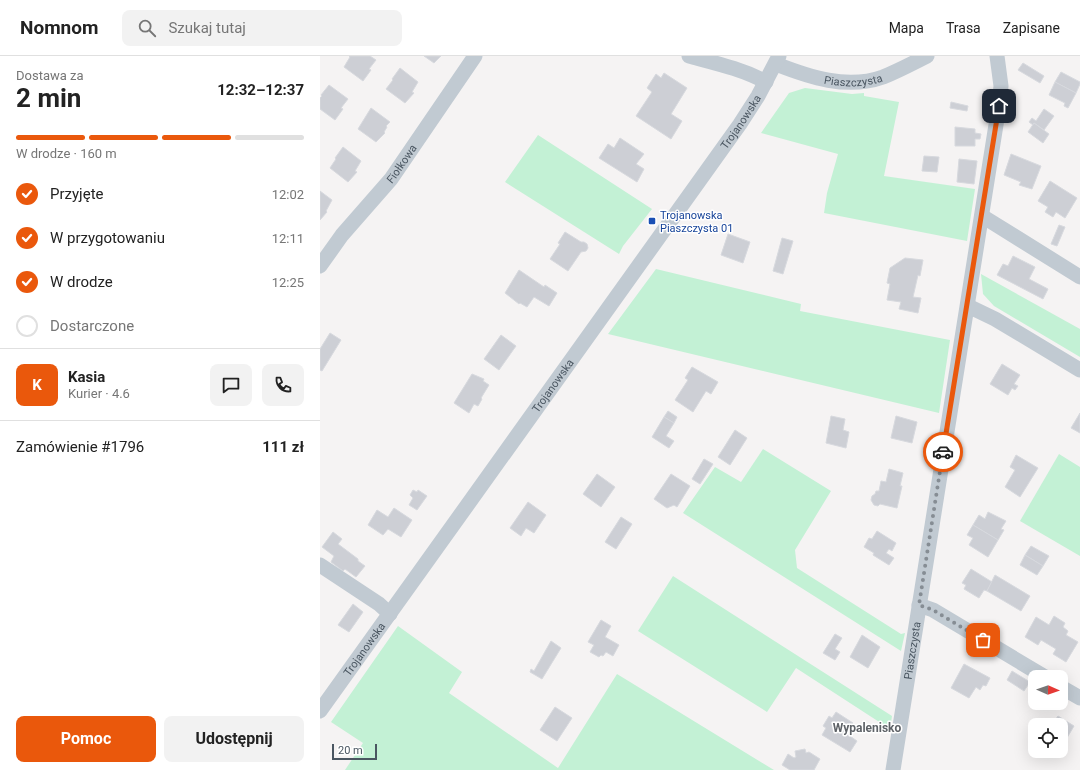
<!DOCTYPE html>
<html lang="pl">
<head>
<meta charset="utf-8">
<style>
	body { margin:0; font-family:Roboto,sans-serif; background:#f2f2f2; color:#222; height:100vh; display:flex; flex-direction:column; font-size:15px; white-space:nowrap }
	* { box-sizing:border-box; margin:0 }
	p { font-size:13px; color:#767676 }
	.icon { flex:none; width:22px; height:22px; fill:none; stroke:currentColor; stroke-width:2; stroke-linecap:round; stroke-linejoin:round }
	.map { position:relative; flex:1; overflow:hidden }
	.panel { display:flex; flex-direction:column; background:#fff; width:320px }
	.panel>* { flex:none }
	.needle { width:26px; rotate:92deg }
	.tools { position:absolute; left:708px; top:614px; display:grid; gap:8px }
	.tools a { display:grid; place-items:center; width:40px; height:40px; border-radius:8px; background:#fff; box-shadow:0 4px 16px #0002; font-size:20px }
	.scale { position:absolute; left:12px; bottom:10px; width:45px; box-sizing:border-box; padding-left:4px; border:2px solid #4a5661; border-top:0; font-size:11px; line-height:14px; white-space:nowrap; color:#4a5661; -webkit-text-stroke:3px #fff; paint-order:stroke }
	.pin { position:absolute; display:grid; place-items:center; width:34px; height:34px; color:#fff; margin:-17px; border-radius:8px; box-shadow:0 2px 6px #0006 }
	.courier { position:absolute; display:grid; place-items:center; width:40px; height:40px; margin:-20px; border:3px solid #ea580c; border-radius:50%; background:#fff; color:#222; box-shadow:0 1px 5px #0007 }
	.summary em { font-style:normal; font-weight:700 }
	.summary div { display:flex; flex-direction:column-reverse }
	.summary { display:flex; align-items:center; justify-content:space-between; height:68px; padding:0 16px }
	h1 { font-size:26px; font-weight:700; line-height:30px }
	.bar { display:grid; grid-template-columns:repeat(4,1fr); gap:6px 4px; align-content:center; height:48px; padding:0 16px }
	.bar i { height:5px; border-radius:3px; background:#e0e0e0 }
	.bar .active { background:#ea580c }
	.bar p { grid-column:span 4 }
	.line { display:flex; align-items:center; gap:10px; padding:0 16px; border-top:1px solid #e0e0e0 }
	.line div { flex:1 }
	.round { display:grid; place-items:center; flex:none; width:42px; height:42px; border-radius:8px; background:#f2f2f2 }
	ol { padding:0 16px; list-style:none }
	li { display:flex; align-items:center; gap:12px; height:44px }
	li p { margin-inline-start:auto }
	li .icon { padding:4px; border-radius:50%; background:#ea580c; color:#fff; stroke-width:4 }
	li:last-child { color:#767676 }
	li i { width:22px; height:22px; border:2px solid #e0e0e0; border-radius:50% }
	.cta { display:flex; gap:8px; margin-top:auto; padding:8px 16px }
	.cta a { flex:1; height:46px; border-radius:8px; background:#ea580c; color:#fff; font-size:16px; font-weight:700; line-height:46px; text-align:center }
	.cta a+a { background:#f2f2f2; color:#222 }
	header { display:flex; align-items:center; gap:24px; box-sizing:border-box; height:56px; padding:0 20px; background:#fff; border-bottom:1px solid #e0e0e0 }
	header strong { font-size:19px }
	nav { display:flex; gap:22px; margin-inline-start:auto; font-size:14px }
	.search { width:280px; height:36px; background:#f2f2f2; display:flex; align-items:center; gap:10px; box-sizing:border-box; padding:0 14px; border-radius:8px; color:#767676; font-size:15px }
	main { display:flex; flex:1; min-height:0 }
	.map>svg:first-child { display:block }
</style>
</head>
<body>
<header>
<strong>Nomnom</strong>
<div class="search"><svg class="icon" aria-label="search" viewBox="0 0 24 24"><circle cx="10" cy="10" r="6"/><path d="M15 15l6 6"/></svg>Szukaj tutaj</div>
<nav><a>Mapa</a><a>Trasa</a><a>Zapisane</a></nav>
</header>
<main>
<section class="panel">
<div class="summary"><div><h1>2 min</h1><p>Dostawa za</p></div><em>12:32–12:37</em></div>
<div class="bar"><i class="active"></i><i class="active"></i><i class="active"></i><i></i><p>W drodze · 160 m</p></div>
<ol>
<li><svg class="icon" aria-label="check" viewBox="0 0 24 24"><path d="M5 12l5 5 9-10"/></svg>Przyjęte<p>12:02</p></li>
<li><svg class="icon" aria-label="check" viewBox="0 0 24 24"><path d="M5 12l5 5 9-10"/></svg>W przygotowaniu<p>12:11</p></li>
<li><svg class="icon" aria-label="check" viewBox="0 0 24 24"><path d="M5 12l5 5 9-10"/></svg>W drodze<p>12:25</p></li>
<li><i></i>Dostarczone</li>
</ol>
<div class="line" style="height:72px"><b class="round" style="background:#ea580c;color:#fff">K</b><div><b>Kasia</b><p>Kurier · 4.6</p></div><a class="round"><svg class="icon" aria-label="chat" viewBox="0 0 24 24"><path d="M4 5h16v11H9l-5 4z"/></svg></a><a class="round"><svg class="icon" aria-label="phone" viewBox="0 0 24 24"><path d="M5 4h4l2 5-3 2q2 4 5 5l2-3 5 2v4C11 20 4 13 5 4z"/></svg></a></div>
<div class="line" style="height:52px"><div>Zamówienie #1796</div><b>111 zł</b></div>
<div class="cta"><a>Pomoc</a><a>Udostępnij</a></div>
</section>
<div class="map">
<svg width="760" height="714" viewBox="0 0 760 714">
	<rect width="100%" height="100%" fill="#f5f3f3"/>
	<g fill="#c3f1d5">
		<path d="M485,32L532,38L544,37V40L579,46L564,120L655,133L647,185L504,157L507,137L518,98L441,77L469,37Z"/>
		<path d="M218,79L332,153L303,190L299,198L185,126Z"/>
		<path d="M336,213L481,248L480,255L630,284L619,357L288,278Z"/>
		<path d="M661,218L760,273V301L674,250L663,238Z"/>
		<path d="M443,393L511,435L475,494L477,512L581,578L585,577L581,595L363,457L395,411L421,426Z"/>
		<path d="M739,398L760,411V500L700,465Z"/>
		<path d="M353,520L572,660L570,673L476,612L447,656L318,575Z"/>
		<path d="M78,570L142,616L129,637L238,712L297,618L454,714H25L43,687L11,666Z"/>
	</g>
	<g fill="#cdcfd5" stroke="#d7d9de">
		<path d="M29,0H50L56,4L49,13L51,14L43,25L24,11L30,1Z"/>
		<path d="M104,0H121L114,7Z"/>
		<path d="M703,7L724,20L720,27L698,14Z"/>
		<path d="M80,12L98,26L92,36L94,37L85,47L66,33L73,24L72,23Z"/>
		<path d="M741,16L760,26V28L756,37L735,26Z"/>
		<path d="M344,17L367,32L351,58L362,65L351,83L316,60L332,36L327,32L336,18L341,22Z"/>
		<path d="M735,26L756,37L748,52L744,50L745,47L729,39Z"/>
		<path d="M9,29L28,43L21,52L23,53L15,64L0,53V42L2,40L1,39Z"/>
		<path d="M631,46L648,50L647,55L630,52Z"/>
		<path d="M51,52L70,66L66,70L67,71L64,76L65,77L56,86L38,73Z"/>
		<path d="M724,53L734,60L724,74L714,67L713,69L709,66L712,62L716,65Z"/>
		<path d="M714,67L729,78L723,87L708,76Z"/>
		<path d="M635,71L655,73V77L661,78L660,83H655V90H635Z"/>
		<path d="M300,82L324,98L316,108L324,113L317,126L279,102L288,88L294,92Z"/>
		<path d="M23,91L41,105L35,115L37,116L28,126L10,112L16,103L15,102Z"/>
		<path d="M691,98L721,110L712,133L699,129L701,126L684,119Z"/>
		<path d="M604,100L619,101L617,116L602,115Z"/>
		<path d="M639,103L657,105L654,128L637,126Z"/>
		<path d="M730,125L757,142L745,162L736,156L733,161L725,156L728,151L718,145Z"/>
		<path d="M0,135L12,144L6,155L7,156L0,164Z"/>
		<path d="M739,169L745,171L737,190L731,188Z"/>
		<path d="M245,176L261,186H264L267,188L268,192L266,195L261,196L248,215L230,203L240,188L238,187Z"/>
		<path d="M408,178L430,186L423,207L401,199Z"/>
		<path d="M462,182L473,185L463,218L453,215Z"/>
		<path d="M693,200L715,211L709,223L728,233L723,243L677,219L683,208L688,210Z"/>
		<path d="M585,202L603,204L600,220L598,219L593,241L601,242L598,257L579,253L581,246L567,244L570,228L567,227L570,212Z"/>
		<path d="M199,214L224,231L225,229L237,237L229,250L214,241L207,251L200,247L199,248L185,237Z"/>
		<path d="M10,277L21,284L2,315L0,314V293Z"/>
		<path d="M181,279L196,290L179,314L164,303Z"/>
		<path d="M682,308L700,319L694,328L698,330L695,334L692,332L688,339L670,328Z"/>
		<path d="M372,311L398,326L391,338L386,335L373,356L355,344L368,324L365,322Z"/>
		<path d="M152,318L164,323L163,325L169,329L161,342L162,343L158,350L154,348L149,357L134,347Z"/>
		<path d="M348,355L357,361L354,367L344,361Z"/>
		<path d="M760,357V377L751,372Z"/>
		<path d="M511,360L525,363L523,374L529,376L526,392L506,387Z"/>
		<path d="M576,360L597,366L592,387L571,382Z"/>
		<path d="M344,361L354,367L346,380L354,385L349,392L332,381Z"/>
		<path d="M415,374L427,382L410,409L398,401Z"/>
		<path d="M696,399L718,412L700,441L685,431L695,414L690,411Z"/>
		<path d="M384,403L393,408L380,428L372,423Z"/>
		<path d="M569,413L583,417L580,430H582L577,452L560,448L558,450L554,449L551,444L552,440L555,438L556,435H559L561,425L566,426Z"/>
		<path d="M277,418L295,431L281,451L263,438Z"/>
		<path d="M351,418L370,430L357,451L354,449L347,452L334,443Z"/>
		<path d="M93,434L97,436L98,434L107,440L97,454L89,449L93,442L90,439Z"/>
		<path d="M208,446L226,459L214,477L206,472L201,480L190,472Z"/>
		<path d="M74,452L92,464L81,481L68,473L63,479L48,469L57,454L68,461Z"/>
		<path d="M668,456L686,465L681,473L684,474L678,484L653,469L659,459L665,463Z"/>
		<path d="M301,461L312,468L296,493L285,486Z"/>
		<path d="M653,469L678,484L668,501L649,489L653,482L647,479Z"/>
		<path d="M557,475L576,487L572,495L569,493L566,497L574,502L569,509L553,499L554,497L544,491L549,482L552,483Z"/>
		<path d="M13,476L22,483L18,488L38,503V505L45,510L36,521L25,513L23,515L11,506L14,500L2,491Z"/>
		<path d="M711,490L729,500L723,510L705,499Z"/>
		<path d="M705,499L723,510L717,519L700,509Z"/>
		<path d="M651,513L672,526L667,535L664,534L659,542L644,533L646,529L642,527Z"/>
		<path d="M675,519L710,540L701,555L667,535Z"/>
		<path d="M33,548L43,556L29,576L18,569Z"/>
		<path d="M734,560L745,567L743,571L748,575L746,579L758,586L746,606L733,598L736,593L721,584L718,589L705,581L716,561L729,569Z"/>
		<path d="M281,564L291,570L285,581L299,589L293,600L286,596L283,600L281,599L279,601L270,596L274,589L268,586Z"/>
		<path d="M515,578L522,582L515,593L520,596L515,604L503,597Z"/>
		<path d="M542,579L560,591L548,612L530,601Z"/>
		<path d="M231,585L241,592L222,623L210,616L211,613L214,615Z"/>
		<path d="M644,608L670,622L666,630L663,629L660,634L656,631L649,642L631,632Z"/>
		<path d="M692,615L710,626L704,635L687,624Z"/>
		<path d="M235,651L252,662L237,685L220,674Z"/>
		<path d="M516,656L533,667L527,678L537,685L530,696L502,679L506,672L503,670L509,660L512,662Z"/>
		<path d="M738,660L754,670L741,692V669H730L732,666L733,667Z"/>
		<path d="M485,693L486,697L489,696L500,703L494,714H470L462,709L468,698L474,702L476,701L475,695Z"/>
	</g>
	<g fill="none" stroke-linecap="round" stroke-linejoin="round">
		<g stroke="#c1cad2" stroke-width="15">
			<path d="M369,0C395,7 422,13 446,26"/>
			<path id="s1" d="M456,8C489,21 527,34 563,21C578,15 593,7 607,0"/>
			<path d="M662,160L760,221"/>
			<path id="s2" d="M0,210L22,179L71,123L155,0"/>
			<path d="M648,250L675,263L760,314"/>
			<path d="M0,509L59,548L70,558"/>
			<path d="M599,549L613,554L725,621"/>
			<path d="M741,631L760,642"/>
			<path id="s3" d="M0,655L420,68L438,40L459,0"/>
			<path id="s4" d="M573,714L679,50L681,30L677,0"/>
		</g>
	</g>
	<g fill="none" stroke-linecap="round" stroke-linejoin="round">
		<path stroke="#868d94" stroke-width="4" stroke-dasharray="0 7.2" d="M623,396L599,549L613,554L663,584"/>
		<path stroke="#ea580c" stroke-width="5" d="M623,396L679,50"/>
	</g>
	<rect fill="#1a4fb4" stroke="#fff" stroke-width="1.5" x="328" y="161" width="8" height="8" rx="2"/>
	<g text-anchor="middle" stroke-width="3" stroke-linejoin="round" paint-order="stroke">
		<g font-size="11" fill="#4a5661" stroke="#fff">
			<text dy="4" stroke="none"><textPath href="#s1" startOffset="80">Piaszczysta</textPath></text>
			<text dy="4" stroke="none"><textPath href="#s3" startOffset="724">Trojanowska</textPath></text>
			<text dy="4" stroke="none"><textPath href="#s2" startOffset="131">Fiołkowa</textPath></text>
			<text dy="4" stroke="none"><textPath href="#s3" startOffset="400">Trojanowska</textPath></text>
			<text dy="4" stroke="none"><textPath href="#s3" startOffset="76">Trojanowska</textPath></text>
			<text dy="4" stroke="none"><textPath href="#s4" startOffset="121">Piaszczysta</textPath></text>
		</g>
		<g font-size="11" fill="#164399" stroke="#fff" text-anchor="start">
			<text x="340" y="163">Trojanowska<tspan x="340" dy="13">Piaszczysta 01</tspan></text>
		</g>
		<g font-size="12" font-weight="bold" fill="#5f6368" stroke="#fff">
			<text x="547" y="676">Wypalenisko</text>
		</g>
	</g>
</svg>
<div class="tools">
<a><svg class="needle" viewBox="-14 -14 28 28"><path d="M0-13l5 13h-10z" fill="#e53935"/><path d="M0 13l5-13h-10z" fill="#767676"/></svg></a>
<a><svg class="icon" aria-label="locate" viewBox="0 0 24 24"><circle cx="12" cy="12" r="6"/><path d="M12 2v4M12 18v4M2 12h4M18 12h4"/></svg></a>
</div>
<div class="scale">20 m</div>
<div class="pin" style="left:663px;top:584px;background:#ea580c"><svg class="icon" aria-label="bag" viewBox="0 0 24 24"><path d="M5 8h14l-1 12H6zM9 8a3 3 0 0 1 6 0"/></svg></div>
<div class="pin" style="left:679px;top:50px;background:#1f2937"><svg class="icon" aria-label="home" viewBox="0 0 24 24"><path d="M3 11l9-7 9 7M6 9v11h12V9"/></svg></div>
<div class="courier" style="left:623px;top:396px"><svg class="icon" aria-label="car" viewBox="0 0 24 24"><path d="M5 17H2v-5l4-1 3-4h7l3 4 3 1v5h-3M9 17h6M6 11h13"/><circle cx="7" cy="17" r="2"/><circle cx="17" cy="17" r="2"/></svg></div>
</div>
</main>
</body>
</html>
